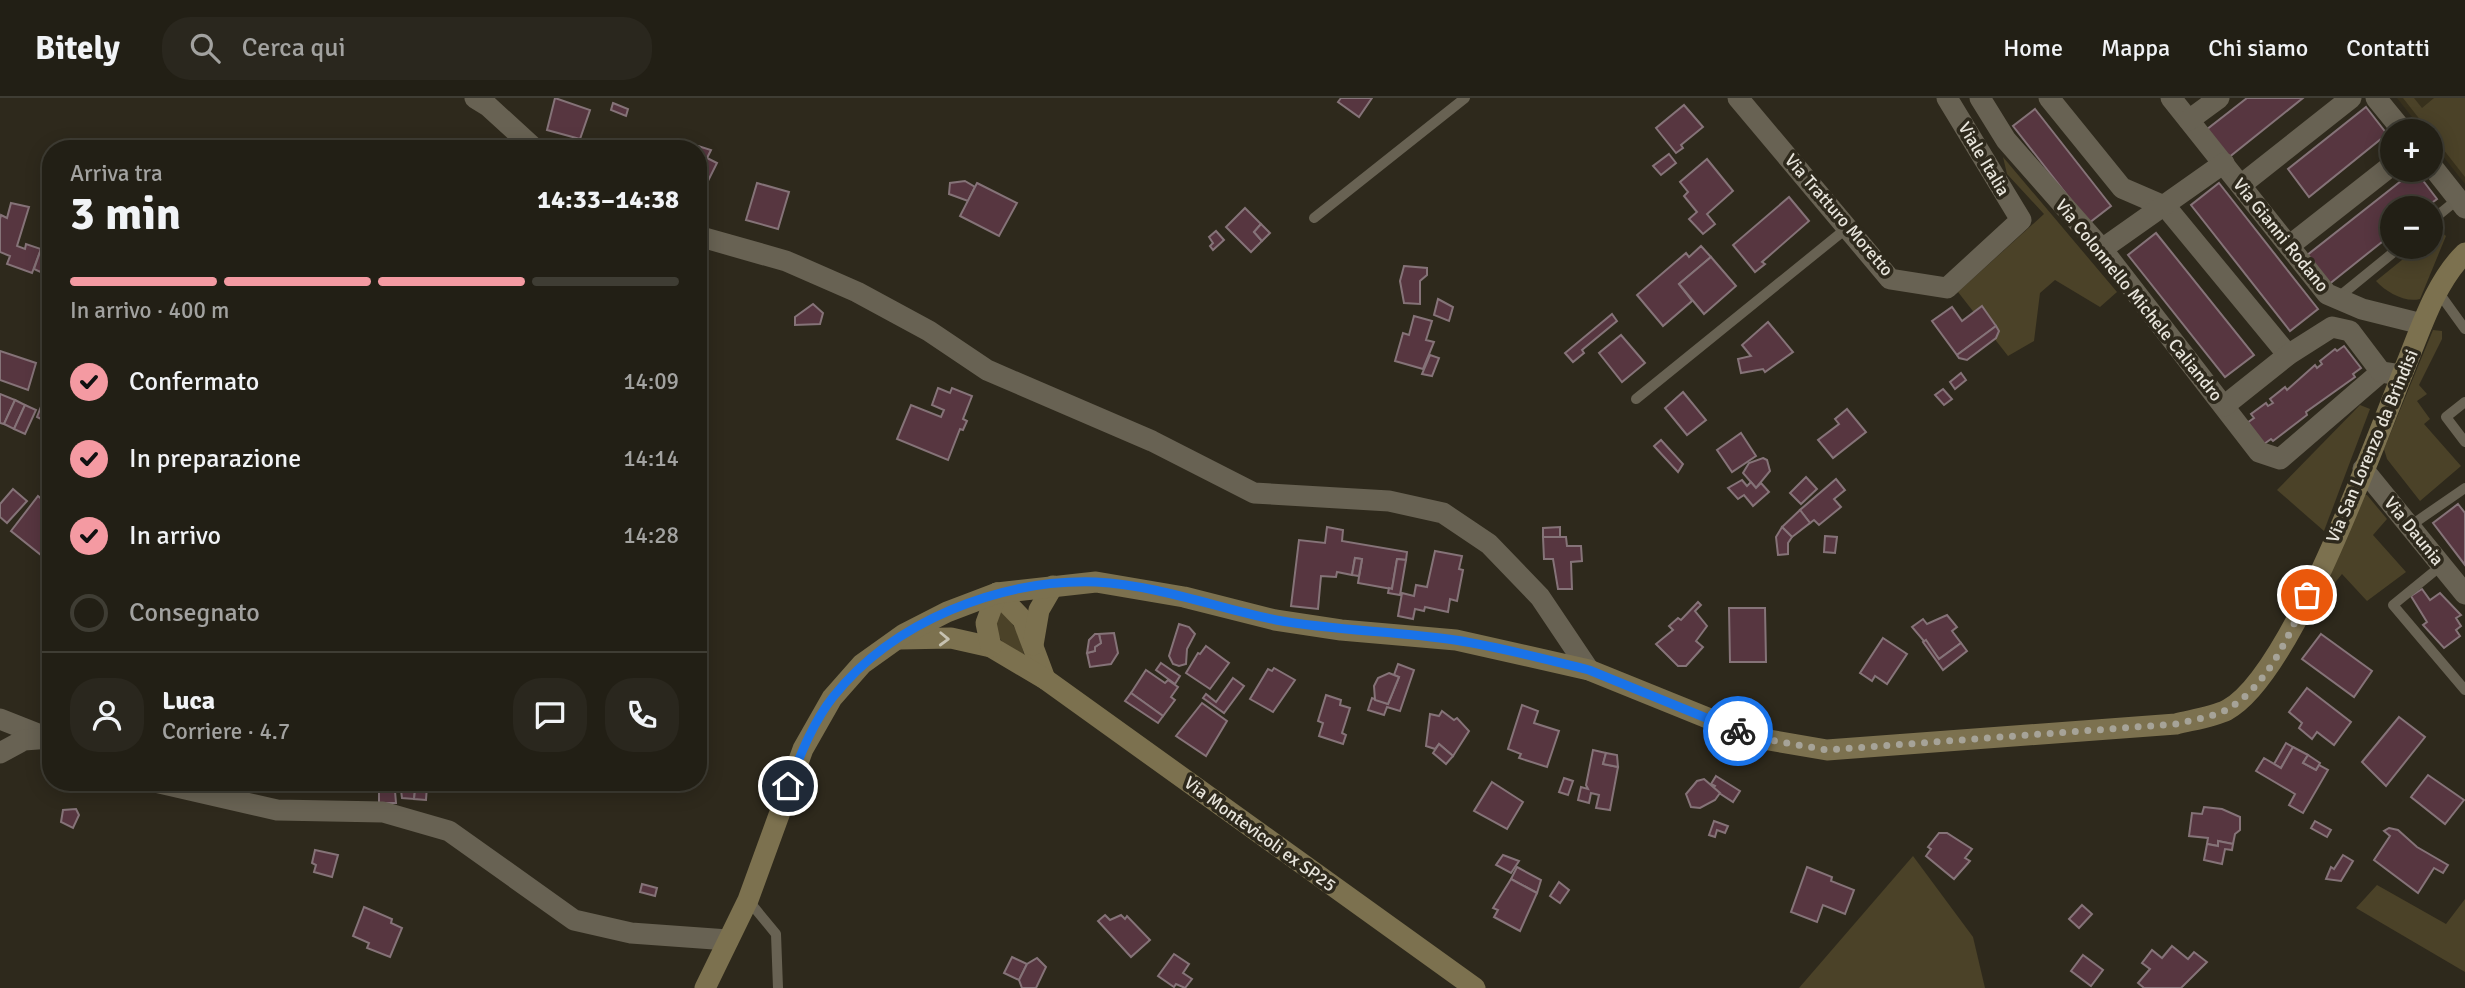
<!DOCTYPE html>
<html lang="it">
<head>
<meta charset="utf-8">
<style>
	body { margin:0; font-family:Signika,sans-serif; background:#2a271e; color:#f1f3f6; height:100vh; display:flex; flex-direction:column; font-size:26px; white-space:nowrap }
	* { box-sizing:border-box; margin:0 }
	p { font-size:23px; color:#a2a2a0 }
	.icon { flex:none; width:38px; height:38px; fill:none; stroke:currentColor; stroke-width:2; stroke-linecap:round; stroke-linejoin:round }
	.map { position:relative; flex:1; overflow:hidden }
	.drawer { position:absolute; left:42px; top:42px; width:665px; height:651px; display:flex; flex-direction:column; background:#221f15; border-radius:28px; box-shadow:0 4px 18px #0003,0 0 0 2px #3f3d34 }
	.drawer>* { flex:none }
	.tools { position:absolute; left:2380px; top:21px; display:grid; gap:14px }
	.tools a { display:grid; place-items:center; width:63px; height:63px; border-radius:50%; background:#221f15; box-shadow:0 4px 18px #0003,0 0 0 2px #3f3d34; font-size:35px }
	.pin { position:absolute; display:grid; place-items:center; width:60px; height:60px; color:#fff; margin:-30px; border:4px solid #fff; border-radius:50%; box-shadow:0 2px 7px #0007 }
	.courier { position:absolute; display:grid; place-items:center; width:70px; height:70px; margin:-35px; border:5px solid #1a73e8; border-radius:50%; background:#fff; color:#222; box-shadow:0 2px 9px #0007 }
	.headline em { font-style:normal; font-weight:700 }
	.headline div { display:flex; flex-direction:column-reverse }
	.headline { display:flex; align-items:center; justify-content:space-between; height:119px; padding:0 28px }
	h1 { font-size:46px; font-weight:700; line-height:52px }
	.bar { display:grid; grid-template-columns:repeat(4,1fr); gap:10px 7px; align-content:center; height:84px; padding:0 28px }
	.bar i { height:9px; border-radius:5px; background:#3f3d34 }
	.bar .selected { background:#f49aa2 }
	.bar p { grid-column:span 4 }
	.line { display:flex; align-items:center; gap:18px; padding:0 28px; border-top:2px solid #3f3d34 }
	.line div { flex:1 }
	.round { display:grid; place-items:center; flex:none; width:74px; height:74px; border-radius:28px; background:#2a271e }
	ol { padding:0 28px; list-style:none }
	li { display:flex; align-items:center; gap:21px; height:77px }
	li p { margin-inline-start:auto }
	li .icon { padding:7px; border-radius:50%; background:#f49aa2; color:#111; stroke-width:4 }
	li:last-child { color:#a2a2a0 }
	li i { width:38px; height:38px; border:4px solid #3f3d34; border-radius:50% }
	header { display:flex; align-items:center; gap:42px; box-sizing:border-box; height:98px; padding:0 35px; background:#221f15; border-bottom:2px solid #3f3d34 }
	header strong { font-size:33px }
	nav { display:flex; gap:38px; margin-inline-start:auto; font-size:24px }
	.search { width:490px; height:63px; background:#2a271e; display:flex; align-items:center; gap:18px; box-sizing:border-box; padding:0 24px; border-radius:28px; color:#a2a2a0; font-size:26px }
	.map>svg:first-child { display:block }
</style>
</head>
<body>
<header>
<strong>Bitely</strong>
<div class="search"><svg class="icon" aria-label="search" viewBox="0 0 24 24"><circle cx="10" cy="10" r="6"/><path d="M15 15l6 6"/></svg>Cerca qui</div>
<nav><a>Home</a><a>Mappa</a><a>Chi siamo</a><a>Contatti</a></nav>
</header>
<div class="map">
<svg width="2465" height="890" viewBox="0 0 2465 890">
	<rect width="100%" height="100%" fill="#2e291c"/>
	<path fill="#37301c" d="M2397,0H2465V86L2431,43V33H2423Z"/>
	<g fill="#4b4228">
		<path d="M2403,0H2414L2422,10L2434,0H2465V79Z"/>
		<path d="M2003,59L2117,194L2100,209L2055,182L2040,195L2034,243L2008,258L1958,194L2044,116L2007,76Z"/>
		<path d="M2439,132L2446,138L2420,201C2405,205 2386,194 2376,183L2418,149H2431V139Z"/>
		<path d="M2433,232L2442,233V241L2419,287L2427,296L2417,303L2430,321L2424,326L2461,368L2420,403L2387,361L2384,351Z"/>
		<path d="M2360,307L2370,311L2324,433L2277,392Z"/>
		<path d="M2362,397H2367L2387,421L2373,437L2406,474L2367,503L2342,476L2333,487L2330,476Z"/>
		<path d="M994,512L1004,513L1018,535L1026,563C1003,547 995,543 994,512Z"/>
		<path d="M1913,758L1973,839L1985,890H1799Z"/>
		<path d="M2377,787L2446,826L2465,801V874L2356,810Z"/>
	</g>
	<g fill="#573640" stroke="#857378" stroke-width="2">
		<path d="M555,0L590,12L580,41L547,32Z"/>
		<path d="M1341,0H1372L1359,19L1338,4Z"/>
		<path d="M2247,0H2303L2228,60L2206,32Z"/>
		<path d="M613,5L628,11L626,18L611,12Z"/>
		<path d="M1684,7L1703,29L1681,47L1683,50L1676,55L1656,30Z"/>
		<path d="M2366,9L2387,36L2309,99L2288,71Z"/>
		<path d="M2035,11L2111,108L2089,125L2013,28Z"/>
		<path d="M698,48L711,52L707,60L717,65L707,85L703,83L698,91V51H693Z"/>
		<path d="M1669,56L1676,65L1661,77L1653,68Z"/>
		<path d="M1707,61L1733,93L1707,116L1715,126L1703,136L1689,121L1697,114L1684,98L1688,94L1680,84Z"/>
		<path d="M2415,72L2437,101L2425,110H2392V136L2328,187L2306,158Z"/>
		<path d="M965,83L975,89L968,103L949,96L950,85Z"/>
		<path d="M757,85L789,94L778,131L746,122Z"/>
		<path d="M977,85L1017,105L999,138L960,118Z"/>
		<path d="M2219,85L2318,211L2290,233L2191,107Z"/>
		<path d="M1789,99L1809,123L1762,164L1765,166L1755,174L1733,147Z"/>
		<path d="M11,105L29,109L17,148L25,151L26,146L41,151L32,175L7,166L10,158L0,154V121L1,117L7,120Z"/>
		<path d="M1245,110L1261,126L1254,134L1262,143L1251,154L1226,129Z"/>
		<path d="M1261,126L1270,135L1262,143L1254,134Z"/>
		<path d="M1216,133L1224,142L1213,152L1210,148L1213,145L1209,139Z"/>
		<path d="M2156,135L2254,257L2225,279L2128,157Z"/>
		<path d="M1701,148L1711,159L1679,186L1692,203L1663,228L1637,197L1686,155L1689,159Z"/>
		<path d="M41,151L51,155L47,177L34,171Z"/>
		<path d="M1711,159L1736,188L1704,216L1679,186Z"/>
		<path d="M1404,168L1427,170V177L1420,183V206L1404,205L1400,183Z"/>
		<path d="M1438,201L1453,209L1449,223L1434,217Z"/>
		<path d="M813,206L823,215L820,226L795,227V219Z"/>
		<path d="M1982,208L1996,228L1957,257L1932,223L1952,209L1962,223Z"/>
		<path d="M1612,216L1617,223L1582,252L1584,255L1573,264L1565,255Z"/>
		<path d="M1414,218L1432,223L1426,242L1434,244L1423,271L1395,263L1403,235L1409,237Z"/>
		<path d="M1768,224L1793,254L1765,274L1763,271L1741,275L1738,261L1751,258L1742,247Z"/>
		<path d="M1996,228L1999,233L1996,240L1967,262L1959,260L1957,257Z"/>
		<path d="M1621,237L1645,265L1622,284L1599,255Z"/>
		<path d="M2344,248L2361,270L2353,276L2355,279L2306,314L2307,317L2273,343L2271,341L2264,346L2247,325L2254,320L2251,316L2266,305L2268,308L2273,305L2270,301L2285,289L2287,292L2315,267L2317,270L2322,266L2320,263L2335,251L2337,253Z"/>
		<path d="M0,253L36,265L28,292L0,282Z"/>
		<path d="M1430,257L1439,260L1432,278L1422,276Z"/>
		<path d="M1961,275L1966,282L1955,291L1950,284Z"/>
		<path d="M938,290L950,295L952,290L972,298L963,321L967,323L963,332L960,331L948,362L897,341L911,307L941,319L944,312L932,307Z"/>
		<path d="M1943,291L1952,301L1944,307L1935,297Z"/>
		<path d="M1683,294L1706,322L1687,337L1665,310Z"/>
		<path d="M0,296L15,302L4,326L0,325Z"/>
		<path d="M15,302L25,307L14,331L4,326Z"/>
		<path d="M42,306L51,312L49,325L37,319Z"/>
		<path d="M25,307L36,312L25,336L14,331Z"/>
		<path d="M1847,311L1866,334L1833,360L1818,342L1839,326L1835,321Z"/>
		<path d="M1741,335L1756,358L1732,374L1717,352Z"/>
		<path d="M1661,342L1683,366L1678,374L1654,348Z"/>
		<path d="M1763,360L1767,362L1770,373L1756,390L1743,375L1749,365Z"/>
		<path d="M1806,379L1817,391L1801,406L1790,395Z"/>
		<path d="M1836,381L1845,392L1834,401L1841,409L1819,427L1814,422L1810,425L1800,412Z"/>
		<path d="M1742,382L1747,388L1751,384L1756,390L1761,385L1769,394L1753,408L1744,397L1738,401L1728,390Z"/>
		<path d="M13,391L27,403L7,425L0,419V406Z"/>
		<path d="M38,398L51,409V445L41,457L11,433Z"/>
		<path d="M2458,406L2465,415V467L2433,425Z"/>
		<path d="M1800,412L1810,425L1792,439L1782,429Z"/>
		<path d="M1327,429L1343,432L1342,443L1407,454L1406,462L1397,461L1392,491L1358,485L1362,461L1355,460L1352,477L1337,474L1336,479L1321,478L1318,511L1291,508L1299,442L1325,445Z"/>
		<path d="M1560,429V439H1543V430Z"/>
		<path d="M1782,429L1792,439L1788,445V456L1778,457L1776,439Z"/>
		<path d="M1825,438L1837,439L1835,455L1824,454Z"/>
		<path d="M1543,439H1566L1567,448H1581L1582,463L1571,464L1572,491H1558L1553,461H1544Z"/>
		<path d="M1435,453L1462,458L1459,471L1463,472L1457,503L1450,501L1448,514L1425,509L1424,513L1415,511L1413,521L1398,518L1402,495L1414,498L1416,487L1427,489Z"/>
		<path d="M1355,460L1362,461L1359,478L1352,477Z"/>
		<path d="M1397,461L1406,462L1400,497L1388,495L1389,490L1392,491Z"/>
		<path d="M2422,491L2430,502L2440,495L2461,517L2456,520L2461,528L2456,532L2460,538L2444,550L2423,527L2427,524L2411,498Z"/>
		<path d="M1698,504L1701,507L1695,513L1707,528L1696,543L1703,549L1686,568H1678L1656,546L1673,532L1669,528L1678,520L1681,522Z"/>
		<path d="M1729,510H1765L1766,564H1730Z"/>
		<path d="M1947,517L1957,529L1952,533L1961,545L1939,561L1912,529L1923,521L1927,526Z"/>
		<path d="M1179,526L1189,529L1195,536L1187,551L1186,566L1179,568L1173,566L1169,558Z"/>
		<path d="M1114,535L1118,555L1111,566L1090,569L1087,555L1095,553V549L1101,545L1099,536Z"/>
		<path d="M1095,536H1099L1101,545L1095,549V553L1087,555L1089,542Z"/>
		<path d="M2321,536L2372,573L2354,599L2302,561Z"/>
		<path d="M1883,540L1907,556L1887,586L1875,578L1872,583L1860,575Z"/>
		<path d="M1926,542L1939,561L1961,545L1967,553L1943,572L1923,544Z"/>
		<path d="M1206,548L1229,565L1210,591L1186,575L1198,555L1200,556Z"/>
		<path d="M1161,565L1180,578L1175,586L1156,572Z"/>
		<path d="M1398,566L1414,572L1400,613L1387,609L1384,617L1368,612L1372,600L1388,606L1399,579L1394,577Z"/>
		<path d="M1274,570L1295,582L1273,614L1250,601L1268,571L1272,573Z"/>
		<path d="M1146,572L1165,585L1168,582L1178,589L1171,599L1175,602L1163,618L1131,595Z"/>
		<path d="M1389,575L1399,579L1388,606L1375,602L1374,588L1378,580Z"/>
		<path d="M1233,580L1244,588L1224,615L1203,600L1206,596L1216,604Z"/>
		<path d="M2307,590L2351,624L2334,647L2317,634L2312,641L2299,630L2302,625L2289,614Z"/>
		<path d="M1131,595L1163,618L1158,625L1125,603Z"/>
		<path d="M1326,597L1341,602L1340,607L1350,610L1342,635L1346,637L1343,646L1319,638L1323,625L1318,623Z"/>
		<path d="M1202,605L1227,623L1206,658L1176,638Z"/>
		<path d="M1522,607L1538,613L1534,625L1559,633L1547,669L1519,660L1521,656L1508,651Z"/>
		<path d="M1442,613L1454,622L1457,620L1469,633L1453,658L1439,646L1435,651L1426,648L1430,616L1439,618Z"/>
		<path d="M2399,619L2425,639L2386,688L2362,664Z"/>
		<path d="M2286,645L2293,649L2281,670L2274,666Z"/>
		<path d="M1439,646L1453,658L1446,666L1433,655Z"/>
		<path d="M2293,649L2308,657L2303,665L2316,672L2319,667L2328,672L2303,715L2289,707L2295,696L2256,673L2264,660L2281,670Z"/>
		<path d="M1593,652L1606,655L1603,666L1618,669L1610,712L1596,710L1599,697L1591,695L1589,705L1578,702L1581,689L1588,691L1586,687Z"/>
		<path d="M1606,655L1617,657L1618,669L1603,666Z"/>
		<path d="M2308,657L2320,665L2316,672L2303,665Z"/>
		<path d="M2428,677L2464,702L2445,726L2411,699Z"/>
		<path d="M1716,678L1740,693L1733,704L1713,691L1715,688L1711,686Z"/>
		<path d="M1564,680L1573,683L1568,697L1559,694Z"/>
		<path d="M1704,681L1720,695L1715,702L1700,710L1691,709L1686,696L1697,683Z"/>
		<path d="M416,684L414,701L402,700L400,684Z"/>
		<path d="M416,684H432L431,688H427L426,702L414,701Z"/>
		<path d="M1492,684L1523,704L1507,731L1474,713Z"/>
		<path d="M379,693H395L396,705H379Z"/>
		<path d="M2204,709L2222,711L2240,719V732L2235,736L2233,746L2218,743V748L2207,746L2208,740L2189,738L2192,715L2202,716Z"/>
		<path d="M76,711L79,717L73,730L61,724L63,712Z"/>
		<path d="M1714,723L1728,728L1725,735L1717,732L1715,739L1709,737Z"/>
		<path d="M2315,723L2331,732L2327,739L2311,730Z"/>
		<path d="M2389,730L2398,732L2417,749L2448,767L2443,775L2434,770L2418,795L2374,762L2390,738L2384,733Z"/>
		<path d="M1939,735H1947L1972,751L1965,760L1970,763L1954,781L1926,758L1931,751L1928,749Z"/>
		<path d="M2218,743L2233,746L2232,752L2225,751L2222,766L2204,762L2207,746L2218,748Z"/>
		<path d="M315,752L338,757L332,779L314,774L316,767L312,765Z"/>
		<path d="M1503,757L1519,763L1511,775L1496,767Z"/>
		<path d="M2343,757L2353,763L2341,783L2326,781L2331,769L2334,771Z"/>
		<path d="M1517,769L1541,782L1537,795L1511,781Z"/>
		<path d="M1807,769L1832,779L1831,783L1854,792L1845,816L1823,807L1817,824L1791,814Z"/>
		<path d="M1511,781L1537,795L1520,833L1494,819L1498,812L1493,810Z"/>
		<path d="M1559,784L1569,792L1560,805L1550,798Z"/>
		<path d="M642,786L657,790L655,798L640,794Z"/>
		<path d="M2082,807L2092,816L2079,830L2069,821Z"/>
		<path d="M364,809L392,821L391,825L402,830L390,859L367,850L369,845L353,838Z"/>
		<path d="M1105,817L1110,822L1121,817L1125,821L1127,818L1150,842L1131,859L1098,823Z"/>
		<path d="M2172,848L2188,861L2194,854L2207,864L2181,890H2144L2138,885L2150,871L2142,865L2152,852L2162,860Z"/>
		<path d="M1174,856L1189,866L1183,875L1192,881L1185,890L1176,886L1174,889L1158,878Z"/>
		<path d="M2083,857L2103,872L2091,888L2071,873Z"/>
		<path d="M1012,859L1027,866L1019,882L1004,875Z"/>
		<path d="M1037,860L1046,869L1036,890H1022L1019,882L1027,866Z"/>
	</g>
	<g fill="none" stroke-linecap="round" stroke-linejoin="round">
		<g stroke="#686253" stroke-width="10">
			<path d="M1314,120L1465,0"/>
			<path d="M2431,123L2458,101"/>
			<path d="M2439,195L2465,231"/>
			<path d="M2335,202L2400,149"/>
			<path d="M1636,301L1847,130"/>
			<path d="M2465,304L2446,319L2465,344"/>
			<path d="M2410,428L2465,390"/>
			<path d="M2442,467L2393,507L2465,592"/>
			<path d="M748,802L776,836L778,890"/>
		</g>
		<g stroke="#686253" stroke-width="21">
			<path d="M475,0L488,8L535,51"/>
			<path d="M1738,0L1890,181L1947,190L2021,122L1947,0"/>
			<path d="M1980,0L2006,42L2102,151L2259,354L2280,361L2381,274L2401,277"/>
			<path d="M2049,0L2122,90L2166,109L2288,257"/>
			<path d="M2171,0L2327,196L2362,211L2422,226"/>
			<path d="M2376,0L2403,33"/>
			<path d="M2189,22L2219,0"/>
			<path d="M2431,67L2465,110"/>
			<path d="M2241,87L2351,0"/>
			<path d="M698,138L786,163L857,194L929,233L987,272L1152,343L1254,395L1389,403L1443,415L1489,446L1540,499L1589,572"/>
			<path d="M2289,148L2392,67"/>
			<path d="M2102,151L2224,65"/>
			<path d="M2224,308L2288,257L2332,229L2350,233L2381,274"/>
			<path d="M2363,371L2465,496"/>
			<path d="M0,621L43,638"/>
			<path d="M0,655L24,642L51,640"/>
			<path d="M155,684L277,712L383,714L449,733L574,822L631,835L728,842"/>
		</g>
		<g stroke="#7c714f" stroke-width="21">
			<path d="M997,495L1023,522L1045,581"/>
			<path d="M900,541L951,540L991,549L1045,581L1475,890"/>
			<path d="M1033,547L1039,512L1053,488"/>
			<path d="M991,549L986,525L997,495"/>
			<path d="M705,890L748,802L803,651L832,600L862,566L904,536L947,514L997,495L1096,484L1184,499L1275,522L1341,532L1456,542L1589,572L1757,640L1827,652L2176,626C2192,622 2213,619 2227,612C2293,576 2375,342 2406,267C2421,230 2436,183 2465,155"/>
		</g>
	</g>
	<defs><path id="oneway-chevron" d="M-2-3.5L2.5 0L-2 3.5" fill="none" stroke-width="1.6" stroke-linecap="round" stroke-linejoin="round" transform="scale(1.75)"/></defs>
	<use stroke="#c7c2b1" href="#oneway-chevron" transform="translate(944 541) rotate(2)"/>
	<g fill="none" stroke-linecap="round" stroke-linejoin="round">
		<path stroke="#a6a398" stroke-width="7" stroke-dasharray="0 12.6" d="M1738,633L1758,640L1827,652L2176,626C2192,622 2214,619 2228,611C2268,587 2289,538 2307,497"/>
		<path stroke="#1a73e8" stroke-width="9" d="M788,688C800,658 813,624 833,599C893,523 1000,481 1096,484C1157,487 1217,510 1276,522C1336,533 1396,533 1455,542C1500,549 1545,561 1589,572L1738,633"/>
	</g>
	<g text-anchor="middle" stroke-width="7" stroke-linejoin="round" paint-order="stroke">
		<g font-size="18" fill="#e7e4db" stroke="#2e291c">
			<text transform="translate(1984 61) rotate(59)" y="6">Viale Italia</text>
			<text transform="translate(1839 117) rotate(49)" y="6">Via Tratturo Moretto</text>
			<text transform="translate(2281 137) rotate(51)" y="6">Via Gianni Rodano</text>
			<text transform="translate(2139 202) rotate(51)" y="6">Via Colonnello Michele Caliandro</text>
			<text transform="translate(2372 348) rotate(-67)" y="6">Via San Lorenzo da Brindisi</text>
			<text transform="translate(2414 433) rotate(51)" y="6">Via Daunia</text>
			<text transform="translate(1260 736) rotate(36)" y="6">Via Montevicoli ex SP25</text>
		</g>
	</g>
</svg>
<div class="tools">
<a>+</a>
<a>−</a>
</div>
<div class="pin" style="left:2307px;top:497px;background:#ea580c"><svg class="icon" aria-label="bag" viewBox="0 0 24 24"><path d="M5 8h14l-1 12H6zM9 8a3 3 0 0 1 6 0"/></svg></div>
<div class="pin" style="left:788px;top:688px;background:#1f2937"><svg class="icon" aria-label="home" viewBox="0 0 24 24"><path d="M3 11l9-7 9 7M6 9v11h12V9"/></svg></div>
<div class="courier" style="left:1738px;top:633px"><svg class="icon" aria-label="bike" viewBox="0 0 24 24"><circle cx="6" cy="16" r="4"/><circle cx="18" cy="16" r="4"/><path d="M6 16l4-8h5l3 8M10 8l3 8H6M13 5h3"/></svg></div>
<section class="drawer">
<div class="headline"><div><h1>3 min</h1><p>Arriva tra</p></div><em>14:33–14:38</em></div>
<div class="bar"><i class="selected"></i><i class="selected"></i><i class="selected"></i><i></i><p>In arrivo · 400 m</p></div>
<ol>
<li><svg class="icon" aria-label="check" viewBox="0 0 24 24"><path d="M5 12l5 5 9-10"/></svg>Confermato<p>14:09</p></li>
<li><svg class="icon" aria-label="check" viewBox="0 0 24 24"><path d="M5 12l5 5 9-10"/></svg>In preparazione<p>14:14</p></li>
<li><svg class="icon" aria-label="check" viewBox="0 0 24 24"><path d="M5 12l5 5 9-10"/></svg>In arrivo<p>14:28</p></li>
<li><i></i>Consegnato</li>
</ol>
<div class="line" style="height:126px"><a class="round"><svg class="icon" aria-label="person" viewBox="0 0 24 24"><circle cx="12" cy="8" r="4"/><path d="M4 21q1-7 8-7t8 7"/></svg></a><div><b>Luca</b><p>Corriere · 4.7</p></div><a class="round"><svg class="icon" aria-label="chat" viewBox="0 0 24 24"><path d="M4 5h16v11H9l-5 4z"/></svg></a><a class="round"><svg class="icon" aria-label="phone" viewBox="0 0 24 24"><path d="M5 4h4l2 5-3 2q2 4 5 5l2-3 5 2v4C11 20 4 13 5 4z"/></svg></a></div>
</section>
</div>
</body>
</html>
